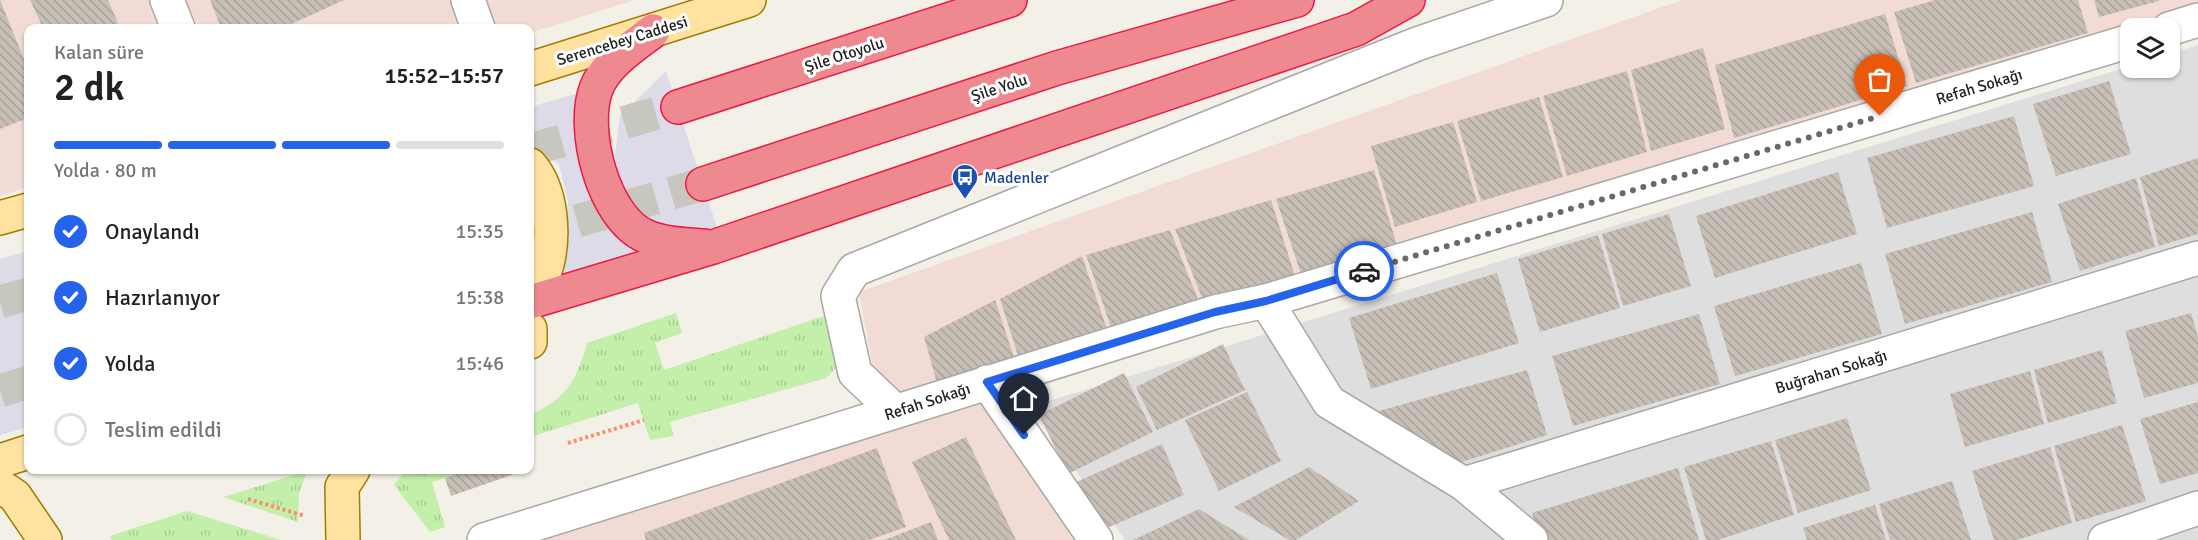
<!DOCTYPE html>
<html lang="tr">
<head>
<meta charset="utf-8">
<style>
	body { margin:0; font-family:Signika,sans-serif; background:#f6f6f6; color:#222; height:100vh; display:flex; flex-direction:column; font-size:22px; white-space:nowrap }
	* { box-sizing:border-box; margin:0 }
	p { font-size:20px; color:#767676 }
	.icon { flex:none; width:33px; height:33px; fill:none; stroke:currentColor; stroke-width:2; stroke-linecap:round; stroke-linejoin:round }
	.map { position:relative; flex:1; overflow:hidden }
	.panel { position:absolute; left:24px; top:24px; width:510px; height:450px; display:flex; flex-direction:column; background:#fff; border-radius:12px; box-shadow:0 2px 4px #0004 }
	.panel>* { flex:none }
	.fabs { position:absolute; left:2120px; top:18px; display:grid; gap:12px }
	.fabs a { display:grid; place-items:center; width:60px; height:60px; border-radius:12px; background:#fff; box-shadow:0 2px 4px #0004; font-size:30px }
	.pin { position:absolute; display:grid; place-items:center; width:51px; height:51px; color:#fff; margin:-62px -26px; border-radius:50% 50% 50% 0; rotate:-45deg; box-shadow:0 0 6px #0007 }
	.pin .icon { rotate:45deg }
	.courier { position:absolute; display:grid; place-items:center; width:60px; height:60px; margin:-30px; border:4px solid #2563eb; border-radius:50%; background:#fff; color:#222; box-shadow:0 2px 8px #0007 }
	.overview em { font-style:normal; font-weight:600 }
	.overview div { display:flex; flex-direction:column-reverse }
	.overview { display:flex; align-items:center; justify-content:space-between; height:102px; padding:0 30px }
	h1 { font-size:39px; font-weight:600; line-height:45px }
	.bar { display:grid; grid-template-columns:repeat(4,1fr); gap:9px 6px; align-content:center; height:72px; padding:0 30px }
	.bar i { height:8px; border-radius:4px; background:#e0e0e0 }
	.bar .active { background:#2563eb }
	.bar p { grid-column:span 4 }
	ol { padding:0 30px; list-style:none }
	li { display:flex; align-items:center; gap:18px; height:66px }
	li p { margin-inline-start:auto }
	li .icon { padding:6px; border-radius:50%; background:#2563eb; color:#fff; stroke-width:4 }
	li:last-child { color:#767676 }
	li i { width:33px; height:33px; border:3px solid #e0e0e0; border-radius:50% }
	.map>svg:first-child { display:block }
</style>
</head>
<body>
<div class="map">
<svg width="2198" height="540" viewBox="0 0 2198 540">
	<defs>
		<pattern id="grass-tufts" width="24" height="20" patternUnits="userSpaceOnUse" patternTransform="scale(1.5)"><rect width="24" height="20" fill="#c3efaa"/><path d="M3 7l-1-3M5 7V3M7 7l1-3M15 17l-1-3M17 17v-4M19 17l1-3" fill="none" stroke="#a7cd92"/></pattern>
		<pattern id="building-back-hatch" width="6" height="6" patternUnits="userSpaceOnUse" patternTransform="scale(1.5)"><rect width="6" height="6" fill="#c7bfb6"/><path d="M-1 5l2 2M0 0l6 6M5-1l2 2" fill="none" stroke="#aba49c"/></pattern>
	</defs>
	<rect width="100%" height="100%" fill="#f2f0e7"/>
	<path fill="#dfdede" d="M2198,45V540H1125L1030,407L2130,66L2169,68V54Z"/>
	<g fill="#f3dbd5">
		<path d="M0,0H635L530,33V28H28V187L0,196Z"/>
		<path d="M1682,0H2198V7L975,373L1085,540H515L880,407L859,292Z"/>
	</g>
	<g fill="url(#grass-tufts)">
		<path d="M676,313L682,333L655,343L664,370L824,316L833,343L837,367L826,378L670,422L674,436L650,440L638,403L530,437V415C566,399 577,380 587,343Z"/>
		<path d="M406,470H472L432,482L445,527L430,532L394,485Z"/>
		<path d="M307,471L299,494L298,522L223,497Z"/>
		<path d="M187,511L281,540H112L110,536Z"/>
	</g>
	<g fill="#dddbe8">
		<path d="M666,71L718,231L672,230L634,209L618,180L615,154L620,116Z"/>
		<path d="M582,92L592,194L635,254L564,276L568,201L559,165L530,137V107Z"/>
		<path d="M28,251V427L0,435V259Z"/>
	</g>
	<g fill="url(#building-back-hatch)">
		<path d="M0,0L28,69V118L0,129Z"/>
		<path d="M30,0H108L120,28H43Z"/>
		<path d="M210,0H344L283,28H221Z"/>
		<path d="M1935,0H2078L2088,33L1916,83L1894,12Z"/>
		<path d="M2094,0H2159V1L2099,17Z"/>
		<path d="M1885,14L1907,86L1734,138L1715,65Z"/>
		<path d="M1703,48L1725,129L1651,151L1631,70Z"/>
		<path d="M1627,71L1647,152L1567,176L1543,96Z"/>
		<path d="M2109,81L2131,154L2056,176L2033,104Z"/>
		<path d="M1539,97L1563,177L1481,201L1457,121Z"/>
		<path d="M2014,116L2034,186L1887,228L1867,158Z"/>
		<path d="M1453,122L1477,202L1395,227L1371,146Z"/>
		<path d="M2198,158V234L2159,246L2140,177Z"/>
		<path d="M1374,170L1397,245L1301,274L1276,199Z"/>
		<path d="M1838,172L1857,234L1715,278L1696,216Z"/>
		<path d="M2136,178L2155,247L2080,271L2058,204Z"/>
		<path d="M1271,200L1295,276L1204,303L1175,229Z"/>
		<path d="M2032,212L2052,282L1905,324L1885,254Z"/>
		<path d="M1669,214L1691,286L1623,306L1602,234Z"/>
		<path d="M1170,230L1200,304L1112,330L1086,255Z"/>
		<path d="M1598,235L1620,308L1540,332L1518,259Z"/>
		<path d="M1082,256L1108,332L1019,359L1000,299Z"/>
		<path d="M1861,263L1882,334L1735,376L1714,306Z"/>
		<path d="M1497,273L1519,343L1371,389L1349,318Z"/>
		<path d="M995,300L1015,360L937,383L924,337Z"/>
		<path d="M2191,313L2198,337V383L2144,398L2125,331Z"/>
		<path d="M1699,314L1720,384L1573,426L1552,356Z"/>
		<path d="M1223,344L1245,390L1157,430L1136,387Z"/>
		<path d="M2102,350L2117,403L2048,423L2034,370Z"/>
		<path d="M1527,370L1547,435L1452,465L1375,412Z"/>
		<path d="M2030,371L2044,424L1965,447L1950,394Z"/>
		<path d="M1124,373L1153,432L1068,474L1039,415Z"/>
		<path d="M1247,392L1281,461L1219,491L1185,420Z"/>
		<path d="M2198,402V473L2160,484L2140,419Z"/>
		<path d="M1847,418L1871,490L1798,513L1775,440Z"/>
		<path d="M2122,425L2146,501L2076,522L2054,446Z"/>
		<path d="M966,437L1016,540H949L912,462Z"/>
		<path d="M1771,441L1794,515L1718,540H1706L1684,467Z"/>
		<path d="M1162,444L1184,495L1095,533L1074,483Z"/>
		<path d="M2050,447L2072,523L2017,540H1994L1972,471Z"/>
		<path d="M877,448L906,527L869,540H646L644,533Z"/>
		<path d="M1309,467L1359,501L1296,540H1289L1234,507Z"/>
		<path d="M1678,468L1699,540H1540L1532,513Z"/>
		<path d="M470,470H512L514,474L451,496L445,478Z"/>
		<path d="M1952,481L1971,540H1890L1879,504Z"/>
		<path d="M1875,505L1886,540H1807L1803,528Z"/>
		<path d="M1199,509L1249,540H1133Z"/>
		<path d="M931,522L938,540H884Z"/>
	</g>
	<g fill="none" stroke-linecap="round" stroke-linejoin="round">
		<g stroke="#c8c7bf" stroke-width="33" stroke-dasharray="33 16" stroke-linecap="butt">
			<path d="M530,150L678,107"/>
			<path d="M530,235L703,184"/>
			<path d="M0,302L28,294"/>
			<path d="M0,391L28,382"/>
		</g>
		<g stroke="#a8a8a8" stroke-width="36">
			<g id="minor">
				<path d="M167,0L178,28"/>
				<path d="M468,0L478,28"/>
				<path d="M2169,29L2198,20"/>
				<path d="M1266,301L1329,402L1464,484L1531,540"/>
				<path d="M987,382L1096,540"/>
				<path d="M895,411L855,373L838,296L854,270L1417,44L1546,0"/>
				<path d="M1464,484L2198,258"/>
				<path d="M484,540L1215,312L1266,301L2130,41"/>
				<path d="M2105,540L2198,508"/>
			</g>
		</g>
		<g stroke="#9e7e00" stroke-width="36">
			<g id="major">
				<path d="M530,69L749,0"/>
				<path d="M530,165C552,190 555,236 546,268C544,277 535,288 530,296"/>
				<path d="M0,218L28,210"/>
				<path d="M530,329V342"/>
				<path d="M0,461L28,452"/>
				<path d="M0,486L15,496L45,540"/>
				<path d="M343,540L342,487L353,470"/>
			</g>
		</g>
		<g stroke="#e91a47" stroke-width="36">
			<g id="highway">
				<path d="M653,31C634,46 605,64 596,89C581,130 603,217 645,236C662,244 686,245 704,246"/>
				<path d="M678,107L1010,0"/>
				<path d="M703,184L1057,68L1297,0"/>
				<path d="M530,302L713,247L1356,29L1408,0"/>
			</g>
		</g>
		<g stroke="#ff8d6b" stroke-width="4" stroke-dasharray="3 3" stroke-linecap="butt">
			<path d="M568,443L644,420"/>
			<path d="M248,499L305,516"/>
		</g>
		<use href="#minor" stroke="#fff" stroke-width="33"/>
		<use href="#major" stroke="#ffe29f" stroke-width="33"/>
		<use href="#highway" stroke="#ee8a8f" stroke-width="33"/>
	</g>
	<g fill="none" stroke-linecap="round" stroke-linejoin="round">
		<path stroke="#6a6966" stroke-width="6" stroke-dasharray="0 10.8" d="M1364,271L1880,116"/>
		<path stroke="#2563eb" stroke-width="8" d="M1024,435L987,382L1215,312L1266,301L1364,271"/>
	</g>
	<defs>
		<g id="bus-pin" transform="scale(1.35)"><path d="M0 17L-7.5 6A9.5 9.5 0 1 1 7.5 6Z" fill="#1a4fb4" stroke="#fff"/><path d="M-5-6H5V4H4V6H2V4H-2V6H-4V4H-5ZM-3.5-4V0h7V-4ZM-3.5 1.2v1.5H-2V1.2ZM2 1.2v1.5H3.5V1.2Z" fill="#fff"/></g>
	</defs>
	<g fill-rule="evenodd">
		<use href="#bus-pin" x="965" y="177"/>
	</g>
	<g text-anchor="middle" stroke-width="6" stroke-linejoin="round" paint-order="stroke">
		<g font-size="16" fill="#212121" stroke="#fff">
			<text transform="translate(622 40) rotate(-17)" y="6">Serencebey Caddesi</text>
			<text transform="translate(844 54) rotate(-18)" y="6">Şile Otoyolu</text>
			<text transform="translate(1979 86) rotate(-17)" y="6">Refah Sokağı</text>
			<text transform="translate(999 87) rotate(-18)" y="6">Şile Yolu</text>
			<text transform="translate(1831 371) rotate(-17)" y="6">Buğrahan Sokağı</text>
			<text transform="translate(927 401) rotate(-18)" y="6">Refah Sokağı</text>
		</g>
		<g font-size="16" fill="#164399" stroke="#fff" text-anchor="start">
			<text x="984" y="183">Madenler</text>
		</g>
	</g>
</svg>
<div class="fabs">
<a><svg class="icon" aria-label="layers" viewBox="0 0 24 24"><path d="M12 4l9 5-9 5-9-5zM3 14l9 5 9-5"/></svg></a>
</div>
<div class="pin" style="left:1880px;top:116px;background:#ea580c"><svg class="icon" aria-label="bag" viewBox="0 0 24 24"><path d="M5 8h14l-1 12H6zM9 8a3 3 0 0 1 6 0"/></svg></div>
<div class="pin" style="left:1024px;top:435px;background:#1f2937"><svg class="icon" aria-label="home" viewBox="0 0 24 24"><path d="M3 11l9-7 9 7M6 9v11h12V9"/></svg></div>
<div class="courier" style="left:1364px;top:271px"><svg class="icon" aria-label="car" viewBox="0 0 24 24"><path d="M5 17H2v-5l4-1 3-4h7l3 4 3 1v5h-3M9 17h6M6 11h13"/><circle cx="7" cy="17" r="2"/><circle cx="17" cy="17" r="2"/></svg></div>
<section class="panel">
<div class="overview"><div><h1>2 dk</h1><p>Kalan süre</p></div><em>15:52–15:57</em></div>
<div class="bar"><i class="active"></i><i class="active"></i><i class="active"></i><i></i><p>Yolda · 80 m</p></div>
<ol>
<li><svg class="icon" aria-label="check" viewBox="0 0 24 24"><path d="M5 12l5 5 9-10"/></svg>Onaylandı<p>15:35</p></li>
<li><svg class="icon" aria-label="check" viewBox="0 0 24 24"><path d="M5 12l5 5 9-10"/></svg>Hazırlanıyor<p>15:38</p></li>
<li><svg class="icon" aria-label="check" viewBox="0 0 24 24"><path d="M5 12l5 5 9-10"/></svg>Yolda<p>15:46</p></li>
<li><i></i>Teslim edildi</li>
</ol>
</section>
</div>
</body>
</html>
